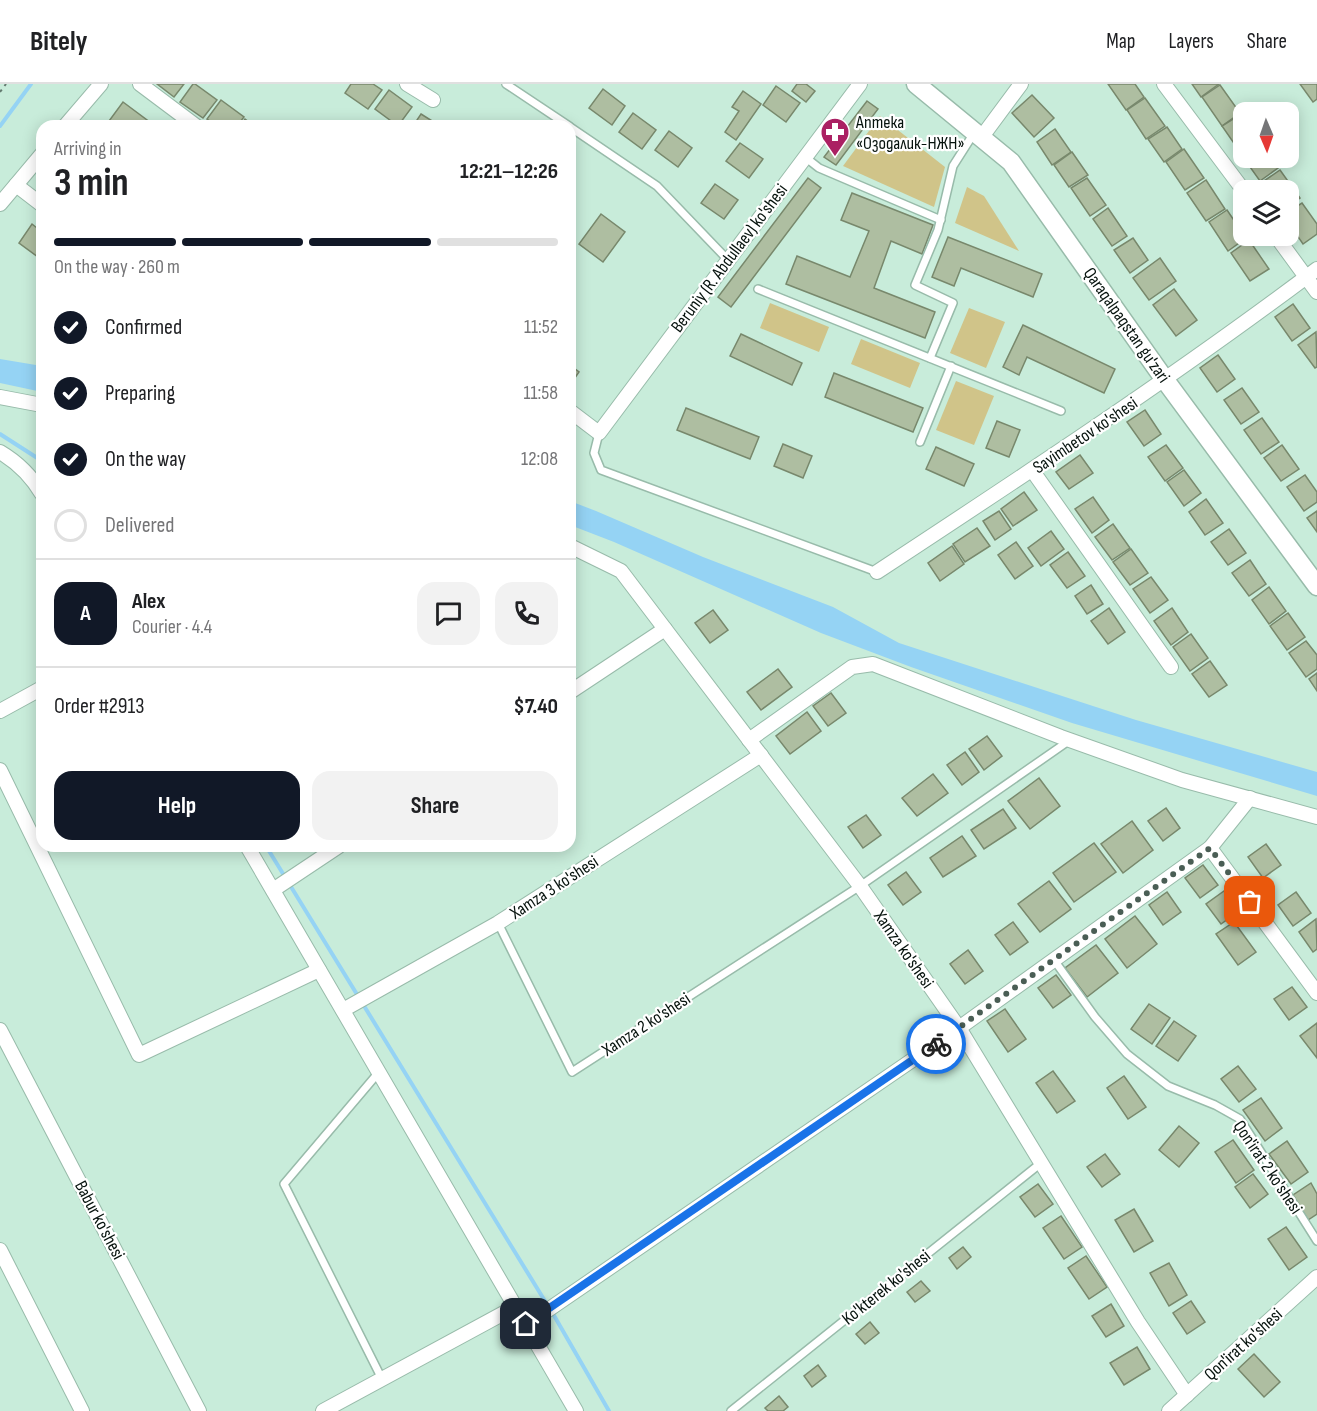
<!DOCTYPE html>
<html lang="en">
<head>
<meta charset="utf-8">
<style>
	body { margin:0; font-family:"Sofia Sans Condensed",sans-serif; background:#f2f2f2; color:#202124; height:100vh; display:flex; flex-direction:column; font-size:22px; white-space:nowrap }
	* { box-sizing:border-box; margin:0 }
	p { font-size:20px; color:#757577 }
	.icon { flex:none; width:33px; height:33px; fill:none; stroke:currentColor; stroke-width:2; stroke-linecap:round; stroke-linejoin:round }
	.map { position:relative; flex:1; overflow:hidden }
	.panel { position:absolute; left:36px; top:36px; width:540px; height:732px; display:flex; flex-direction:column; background:#fff; border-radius:18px; box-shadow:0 3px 15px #0003 }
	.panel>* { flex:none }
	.needle { width:39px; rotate:178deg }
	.fabs { position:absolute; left:1233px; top:18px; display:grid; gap:12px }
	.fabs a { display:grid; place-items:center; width:66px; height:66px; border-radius:12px; background:#fff; box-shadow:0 3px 15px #0003; font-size:30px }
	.pin { position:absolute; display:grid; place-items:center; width:51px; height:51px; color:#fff; margin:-26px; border-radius:12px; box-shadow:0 3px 9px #0006 }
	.courier { position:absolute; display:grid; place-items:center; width:60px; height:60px; margin:-30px; border:4px solid #1a73e8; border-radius:50%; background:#fff; color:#222; box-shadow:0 2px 8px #0007 }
	.overview em { font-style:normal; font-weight:700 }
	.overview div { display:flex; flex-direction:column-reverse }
	.overview { display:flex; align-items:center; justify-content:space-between; height:102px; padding:0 18px }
	h1 { font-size:39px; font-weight:700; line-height:45px }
	.bar { display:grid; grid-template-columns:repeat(4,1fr); gap:9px 6px; align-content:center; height:72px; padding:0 18px }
	.bar i { height:8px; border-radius:4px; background:#e0e0e0 }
	.bar .on { background:#111827 }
	.bar p { grid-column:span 4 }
	.line { display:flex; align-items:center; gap:15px; padding:0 18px; border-top:2px solid #e0e0e0 }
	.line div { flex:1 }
	.round { display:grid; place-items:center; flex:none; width:63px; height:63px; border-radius:18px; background:#f2f2f2 }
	ol { padding:0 18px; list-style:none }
	li { display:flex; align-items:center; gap:18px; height:66px }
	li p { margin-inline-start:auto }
	li .icon { padding:6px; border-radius:50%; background:#111827; color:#fff; stroke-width:4 }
	li:last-child { color:#757577 }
	li i { width:33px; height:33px; border:3px solid #e0e0e0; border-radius:50% }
	.action { display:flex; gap:12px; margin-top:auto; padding:12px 18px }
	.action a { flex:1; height:69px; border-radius:18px; background:#111827; color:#fff; font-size:24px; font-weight:700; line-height:69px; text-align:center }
	.action a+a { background:#f2f2f2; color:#202124 }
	header { display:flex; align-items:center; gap:36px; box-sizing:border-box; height:84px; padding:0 30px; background:#fff; border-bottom:2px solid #e0e0e0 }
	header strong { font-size:28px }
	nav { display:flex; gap:33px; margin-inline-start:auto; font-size:21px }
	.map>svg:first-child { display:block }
</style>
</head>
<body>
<header>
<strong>Bitely</strong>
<nav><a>Map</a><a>Layers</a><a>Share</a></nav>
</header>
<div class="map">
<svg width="1317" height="1327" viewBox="0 0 1317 1327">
	<rect width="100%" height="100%" fill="#c8ecda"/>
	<g fill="#d0c489">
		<path d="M880,32L945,83L934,123L843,82Z"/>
		<path d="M967,103L984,112L1019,167L955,139Z"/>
		<path d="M770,219L829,243L819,268L760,244Z"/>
		<path d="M969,224L1005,238L986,284L950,269Z"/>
		<path d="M861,255L920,279L910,304L851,280Z"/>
		<path d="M956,297L994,312L974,361L936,346Z"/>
	</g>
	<g fill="#95d3f4">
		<path d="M0,275L42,282V308L0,299Z"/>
		<path d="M570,417L596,427L703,473L833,523L899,559L1136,636L1317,688V712L1072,639L911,583L821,549L614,458L570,441Z"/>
	</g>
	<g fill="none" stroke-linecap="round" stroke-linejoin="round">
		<g stroke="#95d3f4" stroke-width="4">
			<path d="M0,42L31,0"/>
			<path d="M0,350L42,377"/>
			<path d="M266,762L548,1222"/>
			<path d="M552,1228L609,1327"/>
		</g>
	</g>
	<g fill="#aebea1" stroke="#78886c" stroke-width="1.5">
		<path d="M157,0H184L174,13Z"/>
		<path d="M193,0H195L217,16L203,34L180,18Z"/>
		<path d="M351,0H373L382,6L368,25L345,9Z"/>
		<path d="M797,0H806L815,7L806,18L792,7Z"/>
		<path d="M1108,0H1135L1144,13L1126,26Z"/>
		<path d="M1192,0H1219L1201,13Z"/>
		<path d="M1300,0H1317V15L1313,18Z"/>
		<path d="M1220,1L1240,29L1222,42L1202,13Z"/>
		<path d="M776,2L800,19L786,38L763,21Z"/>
		<path d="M603,5L625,22L612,41L589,24Z"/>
		<path d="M389,6L412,23L398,42L375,25Z"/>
		<path d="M743,7L761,20L736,56L725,48L739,27L732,23Z"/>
		<path d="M1032,11L1054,34L1034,53L1012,29Z"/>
		<path d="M1145,14L1165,42L1146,55L1127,26Z"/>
		<path d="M221,16L244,33L237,42H217L207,35Z"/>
		<path d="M867,17L878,25L836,81L824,73Z"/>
		<path d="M123,18L151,39L149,42H117L109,37Z"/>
		<path d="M633,29L656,46L642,65L619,48Z"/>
		<path d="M421,30L437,40L436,42H413Z"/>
		<path d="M1241,30L1244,34V65L1240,68L1222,42Z"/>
		<path d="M245,35L254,42H240Z"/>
		<path d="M1167,43L1182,65L1164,78L1148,55Z"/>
		<path d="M1055,45L1071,68L1052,81L1037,58Z"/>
		<path d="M669,47L692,64L678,83L655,66Z"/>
		<path d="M740,59L763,75L749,94L726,77Z"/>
		<path d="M1184,65L1204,94L1185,106L1166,78Z"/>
		<path d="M1244,66V74H1271L1278,84L1260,97L1240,69Z"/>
		<path d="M1072,68L1088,91L1069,103L1054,81Z"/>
		<path d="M1280,86L1300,114L1288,122V106H1267L1261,99Z"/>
		<path d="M808,94L821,104L731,223L718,213Z"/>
		<path d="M1087,94L1106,121L1090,132L1071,104Z"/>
		<path d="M1206,96L1225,125L1206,137L1187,109Z"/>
		<path d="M715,100L738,116L724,135L701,119Z"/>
		<path d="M852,109L933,141L922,170L891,157L874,204L935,228L925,254L786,200L797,172L850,193L869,147L841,136Z"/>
		<path d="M1302,119L1317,140V150L1303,160L1288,138V128Z"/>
		<path d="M1108,124L1127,152L1112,162L1093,135Z"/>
		<path d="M1227,126L1246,154L1228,167L1209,138Z"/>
		<path d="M601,130L625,148L603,178L579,160Z"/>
		<path d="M32,140L42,148V176L19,159Z"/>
		<path d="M948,153L1042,190L1033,213L961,184L954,202L932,193Z"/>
		<path d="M1133,154L1148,176L1130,189L1114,166Z"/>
		<path d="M1249,156L1269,185L1250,197L1231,169Z"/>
		<path d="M1160,174L1176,197L1149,216L1133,194Z"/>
		<path d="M1174,205L1197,236L1176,252L1153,221Z"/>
		<path d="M1293,220L1310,244L1292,257L1275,233Z"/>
		<path d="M1023,241L1115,285L1104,309L1027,273L1019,291L1003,283Z"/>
		<path d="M1316,248L1317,283L1315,284L1298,261Z"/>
		<path d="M741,250L802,279L792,301L730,272Z"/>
		<path d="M1218,271L1235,295L1217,308L1200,284Z"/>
		<path d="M570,281L579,288L570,301Z"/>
		<path d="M834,289L923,324L913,348L825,313Z"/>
		<path d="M1242,304L1259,328L1241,340L1224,316Z"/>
		<path d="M686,324L759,353L750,375L677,346Z"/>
		<path d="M1145,326L1161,350L1144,362L1127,338Z"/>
		<path d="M1262,334L1279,358L1261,370L1244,346Z"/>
		<path d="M997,337L1020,346L1009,373L986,364Z"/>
		<path d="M783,360L812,372L803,394L774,382Z"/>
		<path d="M1166,361L1183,384L1165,397L1148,373Z"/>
		<path d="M1282,361L1299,385L1281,397L1264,374Z"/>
		<path d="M936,363L974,380L964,402L926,385Z"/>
		<path d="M1080,371L1093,389L1069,405L1056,388Z"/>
		<path d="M1184,386L1201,409L1184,422L1167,398Z"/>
		<path d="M1305,391L1317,408V418L1304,427L1287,403Z"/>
		<path d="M1024,408L1037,426L1013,442L1001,425Z"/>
		<path d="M1093,413L1109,436L1092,449L1075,425Z"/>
		<path d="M1206,415L1223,439L1205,451L1189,428Z"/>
		<path d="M999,427L1011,445L995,456L983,437Z"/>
		<path d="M1317,427V448L1307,434Z"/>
		<path d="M1113,440L1130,464L1112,476L1095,453Z"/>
		<path d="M977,444L990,462L965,478L953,460Z"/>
		<path d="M1229,445L1246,469L1228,481L1211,458Z"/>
		<path d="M1051,447L1064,465L1041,482L1028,464Z"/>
		<path d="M1016,458L1033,482L1015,495L998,471Z"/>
		<path d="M952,462L964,480L940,497L928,479Z"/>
		<path d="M1131,465L1148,489L1130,501L1113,478Z"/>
		<path d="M1068,468L1085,492L1067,504L1050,481Z"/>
		<path d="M1250,476L1266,500L1249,512L1232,489Z"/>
		<path d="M1151,493L1168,516L1150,529L1133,505Z"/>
		<path d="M1091,501L1103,520L1087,530L1075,512Z"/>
		<path d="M1269,503L1286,527L1269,540L1252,516Z"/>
		<path d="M1109,524L1125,548L1108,560L1091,537Z"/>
		<path d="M1172,524L1188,548L1171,561L1154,537Z"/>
		<path d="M713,526L728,546L710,559L695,539Z"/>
		<path d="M1288,529L1305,553L1287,566L1270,542Z"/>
		<path d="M1191,550L1208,574L1190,587L1173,563Z"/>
		<path d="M1306,557L1317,571V585L1306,593L1289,569Z"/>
		<path d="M1210,577L1227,601L1209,613L1192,590Z"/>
		<path d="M778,585L792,603L761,626L747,608Z"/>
		<path d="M1317,589V607L1309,595Z"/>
		<path d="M831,609L846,629L828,642L813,622Z"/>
		<path d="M807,628L821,647L790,670L776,652Z"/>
		<path d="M987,652L1002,672L984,686L969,665Z"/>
		<path d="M965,668L979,688L962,701L947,681Z"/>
		<path d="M933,690L948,709L917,732L902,714Z"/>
		<path d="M1039,694L1060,722L1030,745L1008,717Z"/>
		<path d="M1166,724L1180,744L1163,757L1148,737Z"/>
		<path d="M1003,725L1016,744L984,765L971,746Z"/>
		<path d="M866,731L881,751L863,764L848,743Z"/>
		<path d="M1132,737L1153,766L1123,789L1101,760Z"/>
		<path d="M962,752L976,772L943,793L930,774Z"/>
		<path d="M1094,759L1116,788L1074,818L1053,789Z"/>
		<path d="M1266,760L1281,781L1263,794L1248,773Z"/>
		<path d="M1203,781L1218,801L1200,814L1185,794Z"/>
		<path d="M906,788L921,808L903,821L888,801Z"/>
		<path d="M1049,797L1071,825L1040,848L1018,820Z"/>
		<path d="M1224,807L1239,827L1221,840L1206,820Z"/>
		<path d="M1167,808L1181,828L1163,841L1149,821Z"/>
		<path d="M1296,808L1311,829L1293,842L1278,821Z"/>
		<path d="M1135,832L1157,860L1127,884L1105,855Z"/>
		<path d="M1316,835L1317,865L1313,868L1299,848Z"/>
		<path d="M1013,838L1028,858L1010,871L995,851Z"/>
		<path d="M1234,838L1256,868L1238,881L1216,850Z"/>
		<path d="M1096,861L1118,889L1087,913L1065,884Z"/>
		<path d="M968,866L983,887L965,900L950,880Z"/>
		<path d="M1056,891L1071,911L1053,924L1038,904Z"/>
		<path d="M1292,903L1307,923L1289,936L1274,915Z"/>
		<path d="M1149,920L1170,934L1152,960L1131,945Z"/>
		<path d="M1005,925L1026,955L1008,968L987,937Z"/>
		<path d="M1174,937L1196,952L1178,977L1156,962Z"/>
		<path d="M1317,939V974L1300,952Z"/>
		<path d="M1238,982L1256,1005L1239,1018L1221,995Z"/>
		<path d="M1053,987L1075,1017L1057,1029L1036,999Z"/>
		<path d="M1124,992L1146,1023L1128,1035L1107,1004Z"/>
		<path d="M1261,1014L1282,1044L1265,1057L1243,1026Z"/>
		<path d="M1179,1042L1199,1059L1179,1083L1159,1066Z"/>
		<path d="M1233,1056L1254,1086L1236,1099L1215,1068Z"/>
		<path d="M1287,1057L1308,1088L1291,1100L1269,1070Z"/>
		<path d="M1105,1070L1120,1090L1102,1103L1087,1083Z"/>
		<path d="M1253,1090L1268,1110L1250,1124L1235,1103Z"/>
		<path d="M1311,1099L1317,1110V1130L1308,1136L1293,1111Z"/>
		<path d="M1038,1100L1053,1120L1035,1133L1020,1113Z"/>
		<path d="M1134,1125L1153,1157L1134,1168L1115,1136Z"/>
		<path d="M1061,1132L1082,1163L1064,1175L1043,1144Z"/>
		<path d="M1286,1143L1307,1173L1289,1186L1268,1155Z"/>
		<path d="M963,1163L971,1173L957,1185L949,1174Z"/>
		<path d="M1086,1172L1107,1203L1089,1215L1068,1184Z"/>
		<path d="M1169,1179L1187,1211L1169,1222L1150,1189Z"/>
		<path d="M921,1197L930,1207L915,1218L907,1208Z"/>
		<path d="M1191,1217L1205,1238L1187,1250L1173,1229Z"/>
		<path d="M1111,1220L1124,1242L1106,1253L1092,1232Z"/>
		<path d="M870,1238L879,1249L865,1260L856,1250Z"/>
		<path d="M1137,1263L1150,1285L1124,1301L1110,1279Z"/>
		<path d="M1254,1270L1280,1298L1264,1313L1238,1285Z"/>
		<path d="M818,1281L826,1292L812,1303L804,1292Z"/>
		<path d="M779,1312L788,1323L783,1327H768L765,1324Z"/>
	</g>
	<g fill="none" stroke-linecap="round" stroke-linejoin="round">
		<g stroke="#98bbaa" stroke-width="10">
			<g id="lane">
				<path d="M506,0L569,42"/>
				<path d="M570,43L657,102L728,176"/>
				<path d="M805,73L819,84L941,136"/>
				<path d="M758,205L1061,327"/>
				<path d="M930,274L953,219L915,201L938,146L953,82L974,49"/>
				<path d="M599,349L594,369L601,386L877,488"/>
				<path d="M920,358L951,282"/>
				<path d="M498,839L572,988L860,802L1070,656"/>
				<path d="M1054,876L1095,933L1127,970L1168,1002L1215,1021L1240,1035L1317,1157"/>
				<path d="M379,988L284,1100L382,1295"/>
				<path d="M731,1327L1041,1079"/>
			</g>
		</g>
		<g stroke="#98bbaa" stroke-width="16">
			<g id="street">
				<path d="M140,0L196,42"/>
				<path d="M407,0L433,16"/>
				<path d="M1164,0L1244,107"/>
				<path d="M65,42L101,0"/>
				<path d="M981,54L1021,0"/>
				<path d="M16,101L42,121"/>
				<path d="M0,120L42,70"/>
				<path d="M1276,152L1317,208"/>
				<path d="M0,313L42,321"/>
				<path d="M570,327L599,349L860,0"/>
				<path d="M0,368C17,378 32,393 42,410"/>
				<path d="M1032,386L1171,583"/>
				<path d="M570,462L621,487L860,802L959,944L1138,1238L1187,1311"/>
				<path d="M877,488C1026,390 1175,292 1317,185"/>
				<path d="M570,608L665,545"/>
				<path d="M0,627L42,604"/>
				<path d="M749,656L852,583L873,580L1061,653L1182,696L1317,733"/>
				<path d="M0,686L139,971L319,886"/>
				<path d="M247,762L576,1327"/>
				<path d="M1210,764L1317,909"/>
				<path d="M273,806L339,762"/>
				<path d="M343,926L498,839L761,671"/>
				<path d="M0,946L199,1327"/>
				<path d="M0,1166L82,1327"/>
				<path d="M526,1241L959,944L1210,764L1250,714"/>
				<path d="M323,1327L515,1223"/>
				<path d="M1169,1327L1317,1193"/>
			</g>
		</g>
		<g stroke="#98bbaa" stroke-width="21">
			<path id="secondary" d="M916,0L1011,78L1165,296L1317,502"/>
		</g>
		<path stroke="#637a6f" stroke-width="2" stroke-dasharray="3 4.5" stroke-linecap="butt" d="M0,8L6,0"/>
		<use href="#lane" stroke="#fff" stroke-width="7"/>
		<use href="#street" stroke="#fff" stroke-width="14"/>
		<use href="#secondary" stroke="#fff" stroke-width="18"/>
	</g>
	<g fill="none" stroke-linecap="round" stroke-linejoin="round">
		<path stroke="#4a5e55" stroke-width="6" stroke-dasharray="0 10.8" d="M936,960L1210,764L1250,818"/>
		<path stroke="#1a73e8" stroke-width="8" d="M526,1240L936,960"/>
	</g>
	<defs>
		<g id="pharmacy-pin" transform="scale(1.5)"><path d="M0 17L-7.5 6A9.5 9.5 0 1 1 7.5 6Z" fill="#ab2063" stroke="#fff"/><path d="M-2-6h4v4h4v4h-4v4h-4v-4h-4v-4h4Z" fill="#fff"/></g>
	</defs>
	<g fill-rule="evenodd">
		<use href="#pharmacy-pin" x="835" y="48"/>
	</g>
	<g text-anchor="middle" stroke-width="4.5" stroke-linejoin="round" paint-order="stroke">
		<g font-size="18" fill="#06120d" stroke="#fff" text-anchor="start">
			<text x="856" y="44">Аптека<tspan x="856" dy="21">«Озодалик-НЖН»</tspan></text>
		</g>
		<g font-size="18" fill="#06120d" stroke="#fff">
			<text transform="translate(729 174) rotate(-53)" y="6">Beruniy (R. Abdullaev) ko'shesi</text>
			<text transform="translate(1127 241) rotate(55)" y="6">Qaraqalpaqstan gu'zari</text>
			<text transform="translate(1085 351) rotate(-34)" y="6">Sayimbetov ko'shesi</text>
			<text transform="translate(554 803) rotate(-33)" y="6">Xamza 3 ko'shesi</text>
			<text transform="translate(904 865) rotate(55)" y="6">Xamza ko'shesi</text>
			<text transform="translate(646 940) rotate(-33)" y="6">Xamza 2 ko'shesi</text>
			<text transform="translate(1268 1083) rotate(56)" y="6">Qon'irat 2 ko'shesi</text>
			<text transform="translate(100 1136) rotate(62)" y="6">Babur ko'shesi</text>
			<text transform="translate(886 1203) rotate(-39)" y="6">Ko'kterek ko'shesi</text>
			<text transform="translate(1243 1260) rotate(-42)" y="6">Qon'irat ko'shesi</text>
		</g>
	</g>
</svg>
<div class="fabs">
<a><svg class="needle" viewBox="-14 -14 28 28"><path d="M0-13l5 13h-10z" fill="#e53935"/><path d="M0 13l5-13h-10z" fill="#757577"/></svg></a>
<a><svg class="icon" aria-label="layers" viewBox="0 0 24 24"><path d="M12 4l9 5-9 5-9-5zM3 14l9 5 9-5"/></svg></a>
</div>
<div class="pin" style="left:1250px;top:818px;background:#ea580c"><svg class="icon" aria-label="bag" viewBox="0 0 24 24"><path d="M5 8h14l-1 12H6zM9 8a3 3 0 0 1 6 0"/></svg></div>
<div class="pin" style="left:526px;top:1240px;background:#1f2937"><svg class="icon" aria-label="home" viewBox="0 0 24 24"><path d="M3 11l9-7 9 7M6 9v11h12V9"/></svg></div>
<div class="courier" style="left:936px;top:960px"><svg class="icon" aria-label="bike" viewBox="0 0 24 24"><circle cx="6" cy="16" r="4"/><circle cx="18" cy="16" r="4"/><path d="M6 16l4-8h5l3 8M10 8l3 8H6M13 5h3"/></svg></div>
<section class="panel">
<div class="overview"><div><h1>3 min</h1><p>Arriving in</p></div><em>12:21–12:26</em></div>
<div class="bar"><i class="on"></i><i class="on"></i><i class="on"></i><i></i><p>On the way · 260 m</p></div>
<ol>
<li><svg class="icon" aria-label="check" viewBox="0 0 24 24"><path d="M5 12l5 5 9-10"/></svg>Confirmed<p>11:52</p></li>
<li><svg class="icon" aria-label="check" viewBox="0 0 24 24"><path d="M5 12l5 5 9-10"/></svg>Preparing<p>11:58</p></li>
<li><svg class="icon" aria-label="check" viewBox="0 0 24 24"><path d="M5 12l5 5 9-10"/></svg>On the way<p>12:08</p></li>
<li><i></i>Delivered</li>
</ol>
<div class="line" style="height:108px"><b class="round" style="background:#111827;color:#fff">A</b><div><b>Alex</b><p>Courier · 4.4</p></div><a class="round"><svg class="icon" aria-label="chat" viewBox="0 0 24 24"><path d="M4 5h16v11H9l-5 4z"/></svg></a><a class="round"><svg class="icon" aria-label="phone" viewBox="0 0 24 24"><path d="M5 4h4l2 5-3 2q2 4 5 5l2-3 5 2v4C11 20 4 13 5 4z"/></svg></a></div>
<div class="line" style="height:78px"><div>Order #2913</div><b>$7.40</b></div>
<div class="action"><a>Help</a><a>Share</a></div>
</section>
</div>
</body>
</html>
